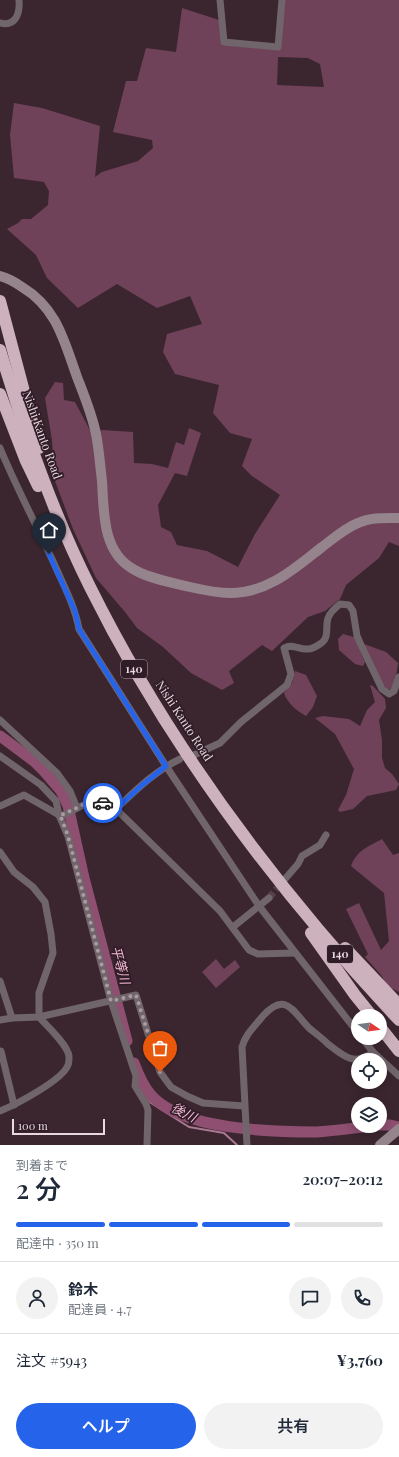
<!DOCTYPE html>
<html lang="ja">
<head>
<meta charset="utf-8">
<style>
	body { margin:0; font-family:"Playfair Display","Noto Sans JP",serif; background:#f2f2f3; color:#1f2937; height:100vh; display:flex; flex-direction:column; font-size:15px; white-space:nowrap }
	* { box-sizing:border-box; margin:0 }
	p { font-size:13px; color:#747a83 }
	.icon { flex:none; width:22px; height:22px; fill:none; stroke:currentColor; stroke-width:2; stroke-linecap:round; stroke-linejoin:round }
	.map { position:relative; height:1145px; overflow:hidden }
	.details { display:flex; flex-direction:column; background:#fff; flex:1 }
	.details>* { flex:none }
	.needle { width:26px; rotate:103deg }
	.tools { position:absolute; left:351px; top:1009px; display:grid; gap:8px }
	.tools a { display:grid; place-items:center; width:36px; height:36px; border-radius:50%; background:#fff; box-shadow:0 2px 10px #0003; font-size:20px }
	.scale { position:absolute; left:12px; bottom:10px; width:93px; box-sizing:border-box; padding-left:4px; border:2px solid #e7d9df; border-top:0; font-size:11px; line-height:14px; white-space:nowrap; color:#e7d9df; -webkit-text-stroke:3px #301c26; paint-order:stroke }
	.pin { position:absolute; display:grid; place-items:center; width:34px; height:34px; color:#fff; margin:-41px -17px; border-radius:50% 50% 50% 0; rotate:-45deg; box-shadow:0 0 4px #0007 }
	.pin .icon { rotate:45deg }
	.courier { position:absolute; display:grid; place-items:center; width:40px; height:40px; margin:-20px; border:3px solid #2563eb; border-radius:50%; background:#fff; color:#222; box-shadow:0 1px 5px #0007 }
	.head em { font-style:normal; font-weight:600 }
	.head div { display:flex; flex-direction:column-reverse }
	.head { display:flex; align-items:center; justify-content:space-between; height:68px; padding:0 16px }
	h1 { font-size:26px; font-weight:600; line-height:30px }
	.bar { display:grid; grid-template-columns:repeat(4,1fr); gap:6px 4px; align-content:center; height:48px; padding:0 16px }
	.bar i { height:5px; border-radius:3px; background:#e0e1e3 }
	.bar .on { background:#2563eb }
	.bar p { grid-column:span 4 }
	.line { display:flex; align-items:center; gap:10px; padding:0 16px; border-top:1px solid #e0e1e3 }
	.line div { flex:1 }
	.round { display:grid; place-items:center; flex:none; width:42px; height:42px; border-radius:21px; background:#f2f2f3 }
	.action { display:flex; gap:8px; margin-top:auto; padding:8px 16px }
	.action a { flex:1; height:46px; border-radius:24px; background:#2563eb; color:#fff; font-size:16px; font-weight:600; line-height:46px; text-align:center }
	.action a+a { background:#f2f2f3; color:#1f2937 }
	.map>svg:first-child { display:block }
</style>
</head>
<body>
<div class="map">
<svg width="399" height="1145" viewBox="0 0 399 1145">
	<rect width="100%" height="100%" fill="#3b2630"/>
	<g fill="#6f4259" fill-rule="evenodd">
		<path d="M280,0H399V546L389,542L379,558L346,585L340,599L325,611L308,617L272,651L262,645L229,671L234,683L222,690L191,673L163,647L137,628L125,612L96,578L73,529L55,481L52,440L45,398L55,382L63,383L64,400L75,402L92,434L102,430L133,432L134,463L152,464L168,468L176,442L184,445L189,428L201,433L187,476L175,473L158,505L161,527L171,532L177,545L207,551L238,567L255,534L280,495L252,476L242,466L252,439L230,433L213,413L219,385L175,374L163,352L167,334L202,324L190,296L157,308L117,284L78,308L47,278L36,255L7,229L18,223L22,219H31L48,205L49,191L44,182L14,178L10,135L14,103L42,108L100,126L95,177L102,172L138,161L153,148L152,140L113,132L126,81H137L146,48L176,52L182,8L219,20L222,40L277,46ZM278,57L308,58L320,64L324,87L277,85Z"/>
		<path d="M343,634L354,637L365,662L363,666L355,664L339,650L338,639Z"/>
		<path d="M364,644L386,652L398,663L395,683L391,689H387L383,685Z"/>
		<path d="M295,671L306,675L317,696L313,707L306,716C297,711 287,703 284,693L292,683Z"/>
		<path d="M370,685L373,686L385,699L386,708L379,720L382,740V758L385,768L392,774L399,784L396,790L367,796L353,809L340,812L338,810L346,795L354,769L335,734L315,718L323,716L349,719L360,726L367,710L375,702Z"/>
		<path d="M382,839L393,855L399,853V992L387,986L381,975L365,957L368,954L346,909L359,903L381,950L389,941L384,893L351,866C357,850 368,847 382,839Z"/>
		<path d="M216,959L224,969L235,960L240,967L216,988L202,972Z"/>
	</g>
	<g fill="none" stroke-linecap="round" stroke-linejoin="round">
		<path stroke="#a97891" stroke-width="2" d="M139,1083L143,1092L151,1103L189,1127L224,1133L237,1145"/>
		<g stroke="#8e4f70" stroke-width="11">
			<path d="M0,736L35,762L43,770L61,791L68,806L84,878L127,1041"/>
			<path d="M134,1063C138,1074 143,1086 151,1095C181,1130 272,1132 316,1132C334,1131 353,1128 371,1126"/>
			<path d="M380,1125H389L399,1127"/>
		</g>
		<path stroke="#55414a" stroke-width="7" stroke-dasharray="7 3.5" stroke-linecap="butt" d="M269,898L282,882"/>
		<g stroke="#70656a" stroke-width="7">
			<path d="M220,0L224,42L278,47L282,0"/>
			<path d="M0,23C16,27 20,13 19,0"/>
			<path d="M0,448C17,489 38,528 56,568C65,588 75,607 79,629L166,766L259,906L358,1033"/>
			<path d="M0,720L57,773L70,791L77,808"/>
			<path d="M194,755L220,743L241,722L287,685L291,674L284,648C293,643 299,650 308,649C311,649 317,646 320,644C330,638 325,628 328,618C330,612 335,608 340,604L349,605L353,611L357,636L361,645L382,689L389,694L394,691L399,677"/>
			<path d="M0,756L41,785L56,801L59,815L68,836L111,1001L136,1076L135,1086L146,1104L148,1110L147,1145"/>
			<path d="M0,806L24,795L59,815H64L91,801L105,804L116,809L220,911L249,950L258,954L295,953"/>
			<path d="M116,809C136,790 155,771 180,759"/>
			<path d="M0,852L14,872L33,887L45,902L51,934L53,953L39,993V1017C47,1026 67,1044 69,1056C69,1058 69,1063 68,1065C63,1080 15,1105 0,1111"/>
			<path d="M285,879L298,864L302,856L320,845L326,835"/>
			<path d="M233,927L269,898"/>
			<path d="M0,981L12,1018"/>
			<path d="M0,1020L12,1018L39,1017L136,995L160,1072L171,1087L187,1096L203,1103L244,1106"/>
			<path d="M362,1038L373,1052L399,1076"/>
			<path d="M0,1051H1L14,1105"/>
			<path d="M247,1145L242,1047C245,1035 254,1027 262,1017C286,990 293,1012 309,1028C315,1033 322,1038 328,1044C343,1056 355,1067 373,1052"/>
		</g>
		<g stroke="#96848c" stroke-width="10">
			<path d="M0,276C8,278 15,282 22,287C57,308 64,341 77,377C84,395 92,414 96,434C99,449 100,465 102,481C104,511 102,552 133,569C147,578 173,583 190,587C203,590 217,593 230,593C268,593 294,569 322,547C333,539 345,528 358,523C371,517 386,518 399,518"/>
			<path d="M380,1145L399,1129"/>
		</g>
		<g stroke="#cdb2be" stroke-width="12">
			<path d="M0,301L39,448"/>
			<path d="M0,350C24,431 52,511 90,587C169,746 278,891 399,1020"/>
			<path d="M0,394L26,461L38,486"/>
			<path d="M311,933L355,995L372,1016"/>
			<path d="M345,948L399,1005"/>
			<path d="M380,1027L399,1051"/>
		</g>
	</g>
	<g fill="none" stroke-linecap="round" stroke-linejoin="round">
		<path stroke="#ab9aa2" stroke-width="4" stroke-dasharray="0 7.2" d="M103,803L91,801L64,814L60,815L68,836L111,1001L136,995L160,1072"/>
		<path stroke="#2563eb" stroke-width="5" d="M49,554L75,611L79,629L166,766L142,785L116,809L103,803"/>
	</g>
	<g text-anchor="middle" stroke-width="3.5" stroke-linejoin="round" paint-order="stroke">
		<g fill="#301c26" stroke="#b0a0a8" stroke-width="1">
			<rect x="121" y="660" width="26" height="18" rx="3"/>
			<rect x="327" y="945" width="26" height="18" rx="3"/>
		</g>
		<g font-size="11" font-weight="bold" fill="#e7d9df">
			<text x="134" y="673">140</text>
			<text x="340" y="958">140</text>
		</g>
		<g font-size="12" fill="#e7d9df" stroke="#301c26">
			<text transform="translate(42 435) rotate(70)" y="4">Nishi Kanto Road</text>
			<text transform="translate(184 721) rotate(57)" y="4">Nishi Kanto Road</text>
		</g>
		<g font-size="13" font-style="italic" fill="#f5bcd7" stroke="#301c26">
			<text transform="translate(121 965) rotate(75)" y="5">平等川</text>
			<text transform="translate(184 1112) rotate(27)" y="5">後川</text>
		</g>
	</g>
</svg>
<div class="tools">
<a><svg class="needle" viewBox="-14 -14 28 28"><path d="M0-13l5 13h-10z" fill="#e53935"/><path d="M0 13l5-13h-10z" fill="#747a83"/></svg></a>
<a><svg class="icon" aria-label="locate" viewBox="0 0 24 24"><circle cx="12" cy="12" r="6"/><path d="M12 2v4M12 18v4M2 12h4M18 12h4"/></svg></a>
<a><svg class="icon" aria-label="layers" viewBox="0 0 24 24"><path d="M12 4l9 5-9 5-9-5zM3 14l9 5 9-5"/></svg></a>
</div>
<div class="scale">100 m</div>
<div class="pin" style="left:160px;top:1072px;background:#ea580c"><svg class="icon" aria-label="bag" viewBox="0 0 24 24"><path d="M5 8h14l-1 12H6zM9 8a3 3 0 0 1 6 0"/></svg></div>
<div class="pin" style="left:49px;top:554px;background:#1f2937"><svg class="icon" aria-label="home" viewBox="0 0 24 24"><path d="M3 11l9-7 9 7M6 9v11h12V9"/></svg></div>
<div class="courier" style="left:103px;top:803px"><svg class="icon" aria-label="car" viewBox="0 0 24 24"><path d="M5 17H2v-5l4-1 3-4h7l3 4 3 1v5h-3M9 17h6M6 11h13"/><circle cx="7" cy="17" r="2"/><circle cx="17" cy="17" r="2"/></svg></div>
</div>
<section class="details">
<div class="head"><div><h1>2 分</h1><p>到着まで</p></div><em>20:07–20:12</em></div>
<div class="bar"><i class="on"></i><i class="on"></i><i class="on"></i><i></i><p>配達中 · 350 m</p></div>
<div class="line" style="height:72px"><a class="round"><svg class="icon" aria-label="person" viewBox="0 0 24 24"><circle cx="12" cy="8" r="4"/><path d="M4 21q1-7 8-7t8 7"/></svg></a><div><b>鈴木</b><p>配達員 · 4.7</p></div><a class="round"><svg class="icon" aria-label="chat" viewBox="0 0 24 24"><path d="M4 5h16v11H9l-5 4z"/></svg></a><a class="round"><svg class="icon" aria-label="phone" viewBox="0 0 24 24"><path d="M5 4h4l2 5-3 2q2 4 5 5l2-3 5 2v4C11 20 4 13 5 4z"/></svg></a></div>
<div class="line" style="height:52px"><div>注文 #5943</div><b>¥3,760</b></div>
<div class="action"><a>ヘルプ</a><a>共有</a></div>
</section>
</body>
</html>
